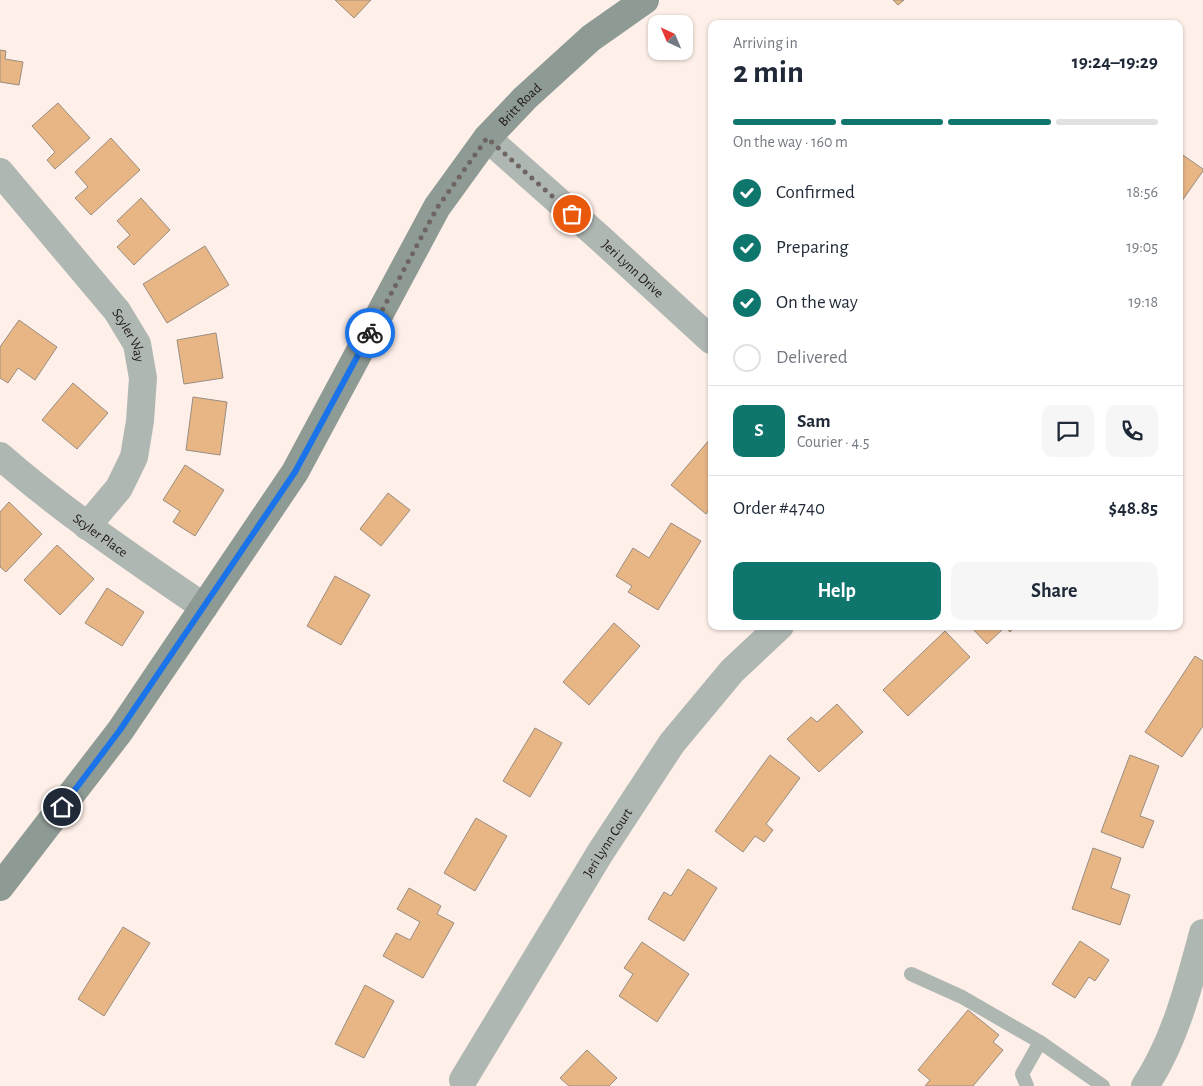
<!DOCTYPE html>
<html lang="en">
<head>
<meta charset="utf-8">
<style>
	body { margin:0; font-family:"Alegreya Sans",sans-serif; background:#f6f6f7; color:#1f2937; height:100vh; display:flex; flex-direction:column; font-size:19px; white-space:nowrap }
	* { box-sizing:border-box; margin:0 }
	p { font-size:16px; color:#747a83 }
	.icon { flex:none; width:28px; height:28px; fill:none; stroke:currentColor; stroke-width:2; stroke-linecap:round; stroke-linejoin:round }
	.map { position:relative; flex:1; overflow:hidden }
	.sheet { position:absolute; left:708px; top:20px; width:475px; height:610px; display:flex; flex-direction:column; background:#fff; border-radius:10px; box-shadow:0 1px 4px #0004 }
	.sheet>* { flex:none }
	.needle { width:32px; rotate:316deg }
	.tools { position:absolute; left:648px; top:15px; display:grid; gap:10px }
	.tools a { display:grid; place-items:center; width:45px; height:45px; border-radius:10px; background:#fff; box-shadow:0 1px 4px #0004; font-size:25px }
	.pin { position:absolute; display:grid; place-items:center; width:42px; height:42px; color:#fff; margin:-21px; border:2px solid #fff; border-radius:50%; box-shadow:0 1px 5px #0007 }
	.courier { position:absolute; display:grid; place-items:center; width:50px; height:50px; margin:-25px; border:4px solid #1a73e8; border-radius:50%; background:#fff; color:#222; box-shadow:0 1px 6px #0007 }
	.headline em { font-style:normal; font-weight:700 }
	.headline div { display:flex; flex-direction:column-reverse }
	.headline { display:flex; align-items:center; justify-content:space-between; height:85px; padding:0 25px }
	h1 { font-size:32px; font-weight:700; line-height:38px }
	.bar { display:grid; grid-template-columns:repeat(4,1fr); gap:8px 5px; align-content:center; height:60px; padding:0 25px }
	.bar i { height:6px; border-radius:4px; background:#e0e1e3 }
	.bar .selected { background:#0f766e }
	.bar p { grid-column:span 4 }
	.line { display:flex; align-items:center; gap:12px; padding:0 25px; border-top:1px solid #e0e1e3 }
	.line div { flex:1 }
	.round { display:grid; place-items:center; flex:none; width:52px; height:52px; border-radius:10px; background:#f6f6f7 }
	ol { padding:0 25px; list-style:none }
	li { display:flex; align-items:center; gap:15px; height:55px }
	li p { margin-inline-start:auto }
	li .icon { padding:5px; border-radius:50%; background:#0f766e; color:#fff; stroke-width:4 }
	li:last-child { color:#747a83 }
	li i { width:28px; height:28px; border:2px solid #e0e1e3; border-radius:50% }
	.action { display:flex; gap:10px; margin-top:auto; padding:10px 25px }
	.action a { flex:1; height:58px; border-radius:10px; background:#0f766e; color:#fff; font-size:20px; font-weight:700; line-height:58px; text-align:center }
	.action a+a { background:#f6f6f7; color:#1f2937 }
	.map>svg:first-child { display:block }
</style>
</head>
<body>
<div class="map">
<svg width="1203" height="1086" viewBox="0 0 1203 1086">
	<rect width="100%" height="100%" fill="#feefe8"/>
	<g fill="#e8b685" stroke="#998d81">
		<path d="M335,0H371L354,18Z"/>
		<path d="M893,0H904L898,5Z"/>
		<path d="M0,50L6,51L5,59L23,62L19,85L0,82Z"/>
		<path d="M58,103L90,138L55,169L47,160L55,152L32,126Z"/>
		<path d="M111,138L140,170L91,215L75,198L88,187L75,172Z"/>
		<path d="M1180,153L1203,169V171L1179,205Z"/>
		<path d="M141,198L170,230L134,265L117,247L130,235L117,221Z"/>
		<path d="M205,246L229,285L167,323L143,284Z"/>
		<path d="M19,320L57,347L35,380L18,368L8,383L0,378V347Z"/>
		<path d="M216,333L223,378L184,384L177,340Z"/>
		<path d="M73,383L108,413L77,449L42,420Z"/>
		<path d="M193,397L227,402L220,455L186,450Z"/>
		<path d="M710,439L711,440V507L706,514L671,485Z"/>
		<path d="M185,465L224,490L195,536L173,522L180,511L163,500Z"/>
		<path d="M388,493L410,510L381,546L360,529Z"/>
		<path d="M9,502L42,534L6,572L0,567V512Z"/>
		<path d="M671,523L701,541L658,610L628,592L632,586L616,576L633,548L649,558Z"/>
		<path d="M57,545L94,579L60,615L24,580Z"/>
		<path d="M335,576L370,595L341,645L307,626Z"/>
		<path d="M107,588L144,612L122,646L85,623Z"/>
		<path d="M614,623L640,646L589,705L563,682Z"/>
		<path d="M970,626H1015L1010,632L1005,627L987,644Z"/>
		<path d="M945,631L970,657L908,716L883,690Z"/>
		<path d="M1195,656L1203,661V726L1182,757L1145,732Z"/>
		<path d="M837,704L863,732L819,772L787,739L811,717L817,722Z"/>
		<path d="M535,728L562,743L530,797L503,781Z"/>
		<path d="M770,755L800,778L766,824L773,830L764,842L755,836L743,852L715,831Z"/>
		<path d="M1130,755L1159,766L1140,816L1154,821L1143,848L1101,832Z"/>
		<path d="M476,818L507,836L475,891L444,873Z"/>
		<path d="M1093,848L1121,858L1111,888L1130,895L1120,925L1072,909Z"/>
		<path d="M688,869L717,888L684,941L648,919L664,892L671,896Z"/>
		<path d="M409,888L441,906L437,914L454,923L423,978L383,956L396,933L410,940L420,922L397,909Z"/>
		<path d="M123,927L150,943L104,1016L78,999Z"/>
		<path d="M1080,941L1109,960L1095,981L1089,977L1075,998L1052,984Z"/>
		<path d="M642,942L689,974L657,1022L619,996L633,974L624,968Z"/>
		<path d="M365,985L394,1001L364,1058L335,1044Z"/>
		<path d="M968,1010L999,1035L993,1042L1003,1050L973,1086H925L930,1080L918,1070Z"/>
		<path d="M587,1050L617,1078L609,1086H569L560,1078Z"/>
	</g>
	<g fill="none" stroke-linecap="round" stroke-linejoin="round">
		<g stroke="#afb7b3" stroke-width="14">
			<path d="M911,974L962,997L1040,1042L1103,1086"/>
			<path d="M1027,1086L1022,1074L1040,1042"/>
		</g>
		<g stroke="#afb7b3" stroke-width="28">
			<path id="s1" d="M487,138L601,239L711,340"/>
			<path id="s2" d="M0,172L117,311L137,344L143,378L140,421L134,457L119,488L87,526"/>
			<path id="s3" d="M0,456C64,512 134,559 204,607"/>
			<path id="s4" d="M463,1080L600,853L672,743L732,671L780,626"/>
			<path d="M1145,1086C1175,1041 1189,985 1203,933"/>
		</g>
		<path stroke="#8e9a94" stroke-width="28" id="s5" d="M0,887L120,731L295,472L437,207L487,138L525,98L591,38L645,0"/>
	</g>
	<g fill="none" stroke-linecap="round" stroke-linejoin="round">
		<path stroke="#6e6560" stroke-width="5" stroke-dasharray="0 9" d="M370,333L437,208L487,138L572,214"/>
		<path stroke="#1a73e8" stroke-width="6" d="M62,807L120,730L295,472L370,333"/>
	</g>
	<g text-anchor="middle" stroke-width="4" stroke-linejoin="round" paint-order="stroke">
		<g font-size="14" fill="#201a16" stroke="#fff">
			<text dy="5" stroke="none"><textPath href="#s5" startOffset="942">Britt Road</textPath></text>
			<text dy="5" stroke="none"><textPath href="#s1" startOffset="196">Jeri Lynn Drive</textPath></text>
			<text dy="5" stroke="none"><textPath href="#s2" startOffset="209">Scyler Way</textPath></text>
			<text dy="5" stroke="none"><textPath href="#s3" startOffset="128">Scyler Place</textPath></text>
			<text dy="5" stroke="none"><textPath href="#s4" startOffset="278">Jeri Lynn Court</textPath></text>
		</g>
	</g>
</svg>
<div class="tools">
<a><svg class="needle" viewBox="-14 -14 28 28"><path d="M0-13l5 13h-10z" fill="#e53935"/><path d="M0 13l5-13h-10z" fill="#747a83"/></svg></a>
</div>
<div class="pin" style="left:572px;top:214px;background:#ea580c"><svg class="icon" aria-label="bag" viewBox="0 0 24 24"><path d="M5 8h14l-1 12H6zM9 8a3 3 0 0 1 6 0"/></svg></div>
<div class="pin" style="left:62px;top:807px;background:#1f2937"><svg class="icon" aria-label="home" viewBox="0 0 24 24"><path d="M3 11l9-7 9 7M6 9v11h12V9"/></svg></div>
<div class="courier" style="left:370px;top:333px"><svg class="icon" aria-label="bike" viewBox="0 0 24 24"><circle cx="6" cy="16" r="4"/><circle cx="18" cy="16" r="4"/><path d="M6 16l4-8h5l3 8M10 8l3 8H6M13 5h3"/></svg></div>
<section class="sheet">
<div class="headline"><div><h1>2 min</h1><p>Arriving in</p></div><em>19:24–19:29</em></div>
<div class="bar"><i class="selected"></i><i class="selected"></i><i class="selected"></i><i></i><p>On the way · 160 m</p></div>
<ol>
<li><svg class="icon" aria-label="check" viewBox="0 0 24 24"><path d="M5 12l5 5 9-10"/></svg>Confirmed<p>18:56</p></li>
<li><svg class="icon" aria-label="check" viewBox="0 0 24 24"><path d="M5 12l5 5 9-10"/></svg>Preparing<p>19:05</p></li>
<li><svg class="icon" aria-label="check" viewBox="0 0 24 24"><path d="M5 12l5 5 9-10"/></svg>On the way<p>19:18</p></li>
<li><i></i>Delivered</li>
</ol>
<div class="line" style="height:90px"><b class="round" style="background:#0f766e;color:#fff">S</b><div><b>Sam</b><p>Courier · 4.5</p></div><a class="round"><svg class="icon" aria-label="chat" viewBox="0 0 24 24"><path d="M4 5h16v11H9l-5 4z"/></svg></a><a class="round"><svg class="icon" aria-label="phone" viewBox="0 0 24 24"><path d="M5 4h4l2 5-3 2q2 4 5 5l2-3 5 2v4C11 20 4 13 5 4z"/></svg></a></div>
<div class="line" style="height:65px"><div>Order #4740</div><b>$48.85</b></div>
<div class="action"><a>Help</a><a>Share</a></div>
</section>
</div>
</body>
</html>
